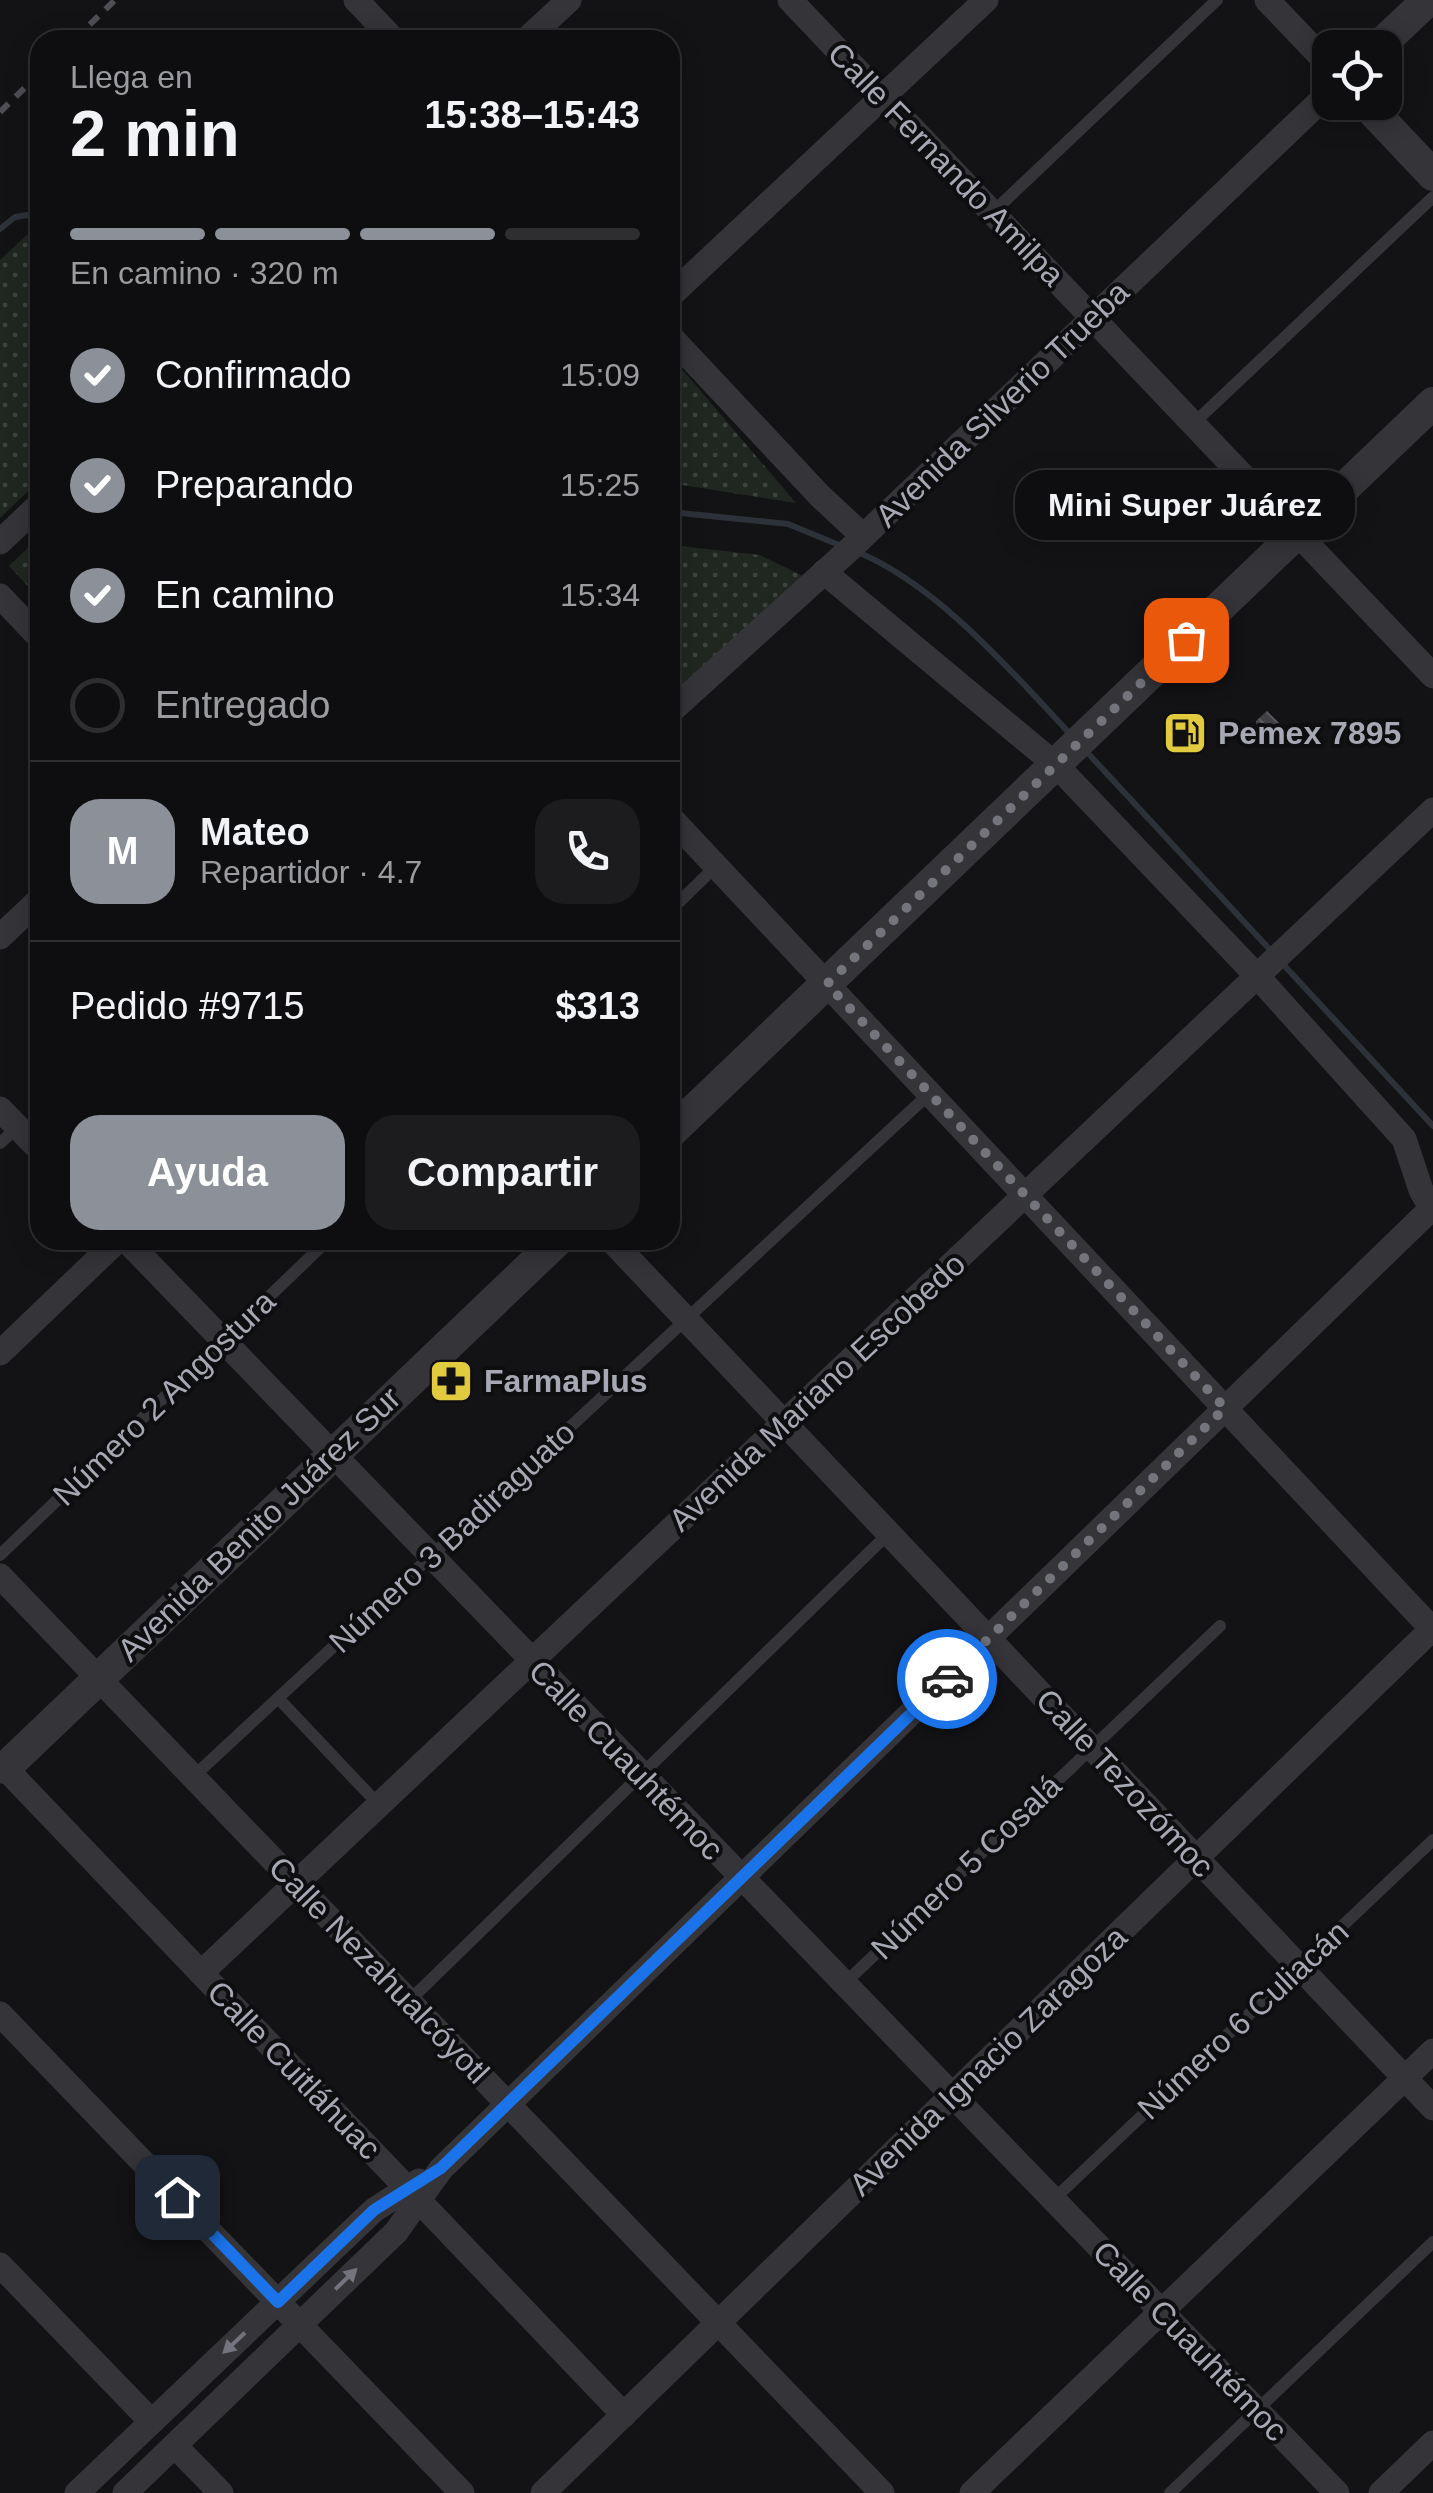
<!DOCTYPE html>
<html lang="es">
<head>
<meta charset="utf-8">
<style>
	body { margin:0; font-family:Arial,sans-serif; background:#1c1c1e; color:#f1f3f6; height:100vh; display:flex; flex-direction:column; font-size:38px; white-space:nowrap }
	* { box-sizing:border-box; margin:0 }
	p { font-size:32px; color:#9b9c9f }
	.icon { flex:none; width:55px; height:55px; fill:none; stroke:currentColor; stroke-width:2; stroke-linecap:round; stroke-linejoin:round }
	.map { position:relative; flex:1; overflow:hidden }
	.side { position:absolute; left:30px; top:30px; width:650px; height:1220px; display:flex; flex-direction:column; background:#0e0e10; border-radius:30px; box-shadow:0 5px 25px #0003,0 0 0 2px #2e2e30 }
	.side>* { flex:none }
	.buttons { position:absolute; left:1312px; top:30px; display:grid; gap:20px }
	.buttons a { display:grid; place-items:center; width:90px; height:90px; border-radius:20px; background:#0e0e10; box-shadow:0 5px 25px #0003,0 0 0 2px #2e2e30; font-size:50px }
	.pin { position:absolute; display:grid; place-items:center; width:85px; height:85px; color:#fff; margin:-42px; border-radius:20px; box-shadow:0 5px 15px #0006 }
	.courier { position:absolute; display:grid; place-items:center; width:100px; height:100px; margin:-50px; border:8px solid #1a73e8; border-radius:50%; background:#fff; color:#222; box-shadow:0 2px 12px #0007 }
	.bubble { position:absolute; height:70px; border-radius:30px; background:#0e0e10; box-shadow:0 5px 25px #0003,0 0 0 2px #2e2e30; font-size:32px; font-weight:700; line-height:70px; text-align:center }
	.head em { font-style:normal; font-weight:700 }
	.head div { display:flex; flex-direction:column-reverse }
	.head { display:flex; align-items:center; justify-content:space-between; height:170px; padding:0 40px }
	h1 { font-size:65px; font-weight:700; line-height:75px }
	.bar { display:grid; grid-template-columns:repeat(4,1fr); gap:15px 10px; align-content:center; height:120px; padding:0 40px }
	.bar i { height:12px; border-radius:8px; background:#2e2e30 }
	.bar .selected { background:#8c9099 }
	.bar p { grid-column:span 4 }
	.line { display:flex; align-items:center; gap:25px; padding:0 40px; border-top:2px solid #2e2e30 }
	.line div { flex:1 }
	.round { display:grid; place-items:center; flex:none; width:105px; height:105px; border-radius:30px; background:#1c1c1e }
	ol { padding:0 40px; list-style:none }
	li { display:flex; align-items:center; gap:30px; height:110px }
	li p { margin-inline-start:auto }
	li .icon { padding:10px; border-radius:50%; background:#8c9099; color:#fff; stroke-width:4 }
	li:last-child { color:#9b9c9f }
	li i { width:55px; height:55px; border:5px solid #2e2e30; border-radius:50% }
	.primary-button { display:flex; gap:20px; margin-top:auto; padding:20px 40px }
	.primary-button a { flex:1; height:115px; border-radius:30px; background:#8c9099; color:#fff; font-size:40px; font-weight:700; line-height:115px; text-align:center }
	.primary-button a+a { background:#1c1c1e; color:#f1f3f6 }
	.map>svg:first-child { display:block }
</style>
</head>
<body>
<div class="map">
<svg width="1433" height="2493" viewBox="0 0 1433 2493">
	<defs>
		<pattern id="grass-dots" width="8" height="8" patternUnits="userSpaceOnUse" patternTransform="scale(2.5)"><rect width="8" height="8" fill="#202721"/><path d="M2 2h.1M6 6h.1" fill="none" stroke="#3d443f" stroke-width="1.8" stroke-linecap="round"/></pattern>
		<pattern id="building-back-hatch" width="6" height="6" patternUnits="userSpaceOnUse" patternTransform="scale(2.5)"><rect width="6" height="6" fill="#404045"/><path d="M-1 5l2 2M0 0l6 6M5-1l2 2" fill="none" stroke="#59595d"/></pattern>
	</defs>
	<rect width="100%" height="100%" fill="#131315"/>
	<g fill="url(#grass-dots)">
		<path d="M30,232H40V480L0,518V260Z"/>
		<path d="M670,355L796,503L670,483Z"/>
		<path d="M40,536V599L9,566Z"/>
		<path d="M670,545L760,555L817,583L670,710Z"/>
	</g>
	<g fill="none" stroke-linecap="round" stroke-linejoin="round">
		<g stroke="#2d3139" stroke-width="6">
			<path d="M0,229L15,217L40,213"/>
			<path d="M670,512L788,524L844,547"/>
			<path d="M855,551C936,583 1013,673 1072,736"/>
			<path d="M1084,749L1273,953"/>
			<path d="M1281,962L1433,1126"/>
		</g>
	</g>
	<path fill="url(#building-back-hatch)" d="M1267,711L1284,728L1267,744L1256,733V721Z"/>
	<g fill="none" stroke-linecap="round" stroke-linejoin="round">
		<g stroke="#353439" stroke-width="12">
			<path d="M992,213L1217,0"/>
			<path d="M1193,424L1433,197"/>
			<path d="M670,911L716,866"/>
			<path d="M0,1143L18,1127"/>
			<path d="M0,1555L328,1240"/>
			<path d="M278,1698L379,1805"/>
			<path d="M193,1777L930,1093"/>
			<path d="M844,1984L1220,1626"/>
			<path d="M409,2001L889,1533"/>
			<path d="M1053,2200L1433,1840"/>
			<path d="M1170,2493L1433,2242"/>
		</g>
		<g stroke="#353439" stroke-width="25">
			<path d="M356,0L394,40"/>
			<path d="M790,0L1433,676"/>
			<path d="M1267,0L1330,66"/>
			<path d="M526,40L569,0"/>
			<path d="M670,296L986,0"/>
			<path d="M670,336L820,496L863,536"/>
			<path d="M0,542L40,504"/>
			<path d="M824,572L1056,765L1257,976L1404,1139L1421,1190L1433,1211"/>
			<path d="M0,596L40,638"/>
			<path d="M670,712L850,549L1330,92"/>
			<path d="M670,817L1433,1630"/>
			<path d="M0,937L40,899"/>
			<path d="M0,1109L40,1150"/>
			<path d="M126,1240L1337,2493"/>
			<path d="M611,1240L1433,2108"/>
			<path d="M0,1353L118,1240"/>
			<path d="M0,1576L882,2493"/>
			<path d="M5,1768L624,2415"/>
			<path d="M201,1973L1433,810"/>
			<path d="M0,2014L462,2493"/>
			<path d="M0,2265L151,2421"/>
			<path d="M175,2446L221,2493"/>
			<path d="M77,2493L374,2210L419,2181"/>
			<path d="M125,2493L396,2232L441,2169L1433,1207"/>
			<path d="M543,2493L1433,1628"/>
			<path d="M972,2493L1433,2051"/>
			<path d="M1381,2493L1433,2443"/>
		</g>
		<g stroke="#353439" stroke-width="32">
			<path d="M1377,48L1428,0"/>
			<path d="M1364,102L1433,175"/>
			<path d="M670,1133L1433,403"/>
			<path d="M5,1768L558,1240"/>
		</g>
		<g stroke="#4e4e54" stroke-width="6" stroke-dasharray="12 10" stroke-linecap="butt">
			<path d="M74,40L115,0"/>
			<path d="M0,112L40,73"/>
		</g>
	</g>
	<defs><path id="oneway-solid" d="M-6-.8H1V-3.2L6.5 0L1 3.2V.8H-6Z" transform="scale(2.5)"/></defs>
	<g fill="#73747d">
		<use href="#oneway-solid" transform="translate(346 2279) rotate(-44)"/>
		<use href="#oneway-solid" transform="translate(234 2343) rotate(137)"/>
	</g>
	<g fill="none" stroke-linecap="round" stroke-linejoin="round">
		<path stroke="#73747c" stroke-width="10" stroke-dasharray="0 18" d="M947,1679L1225,1408L827,984L1186,640"/>
		<path stroke="#1a73e8" stroke-width="12" d="M177,2197L278,2302L374,2210L441,2168L947,1679"/>
	</g>
	<defs>
		<g id="fuel-square" transform="scale(2.25)"><rect x="-9" y="-9" width="18" height="18" rx="4" fill="#e2ca3e" stroke="#0e0e10"/><path d="M-5.5-6h7V0h2V4h1.3V-2.5L3-4.5l.8-.8L6-3V5H2.5V1h-1V6h-7ZM-4.2-4.7v3.2H.2V-4.7Z" fill="#111"/></g>
		<g id="pharmacy-square" transform="scale(2.25)"><rect x="-9" y="-9" width="18" height="18" rx="4" fill="#e2ca3e" stroke="#0e0e10"/><path d="M-2-6h4v4h4v4h-4v4h-4v-4h-4v-4h4Z" fill="#111"/></g>
	</defs>
	<g fill-rule="evenodd">
		<use href="#fuel-square" x="1185" y="733"/>
		<use href="#pharmacy-square" x="451" y="1381"/>
	</g>
	<g text-anchor="middle" stroke-width="8" stroke-linejoin="round" paint-order="stroke">
		<g font-size="32" fill="#a6a8b4" stroke="#0e0e10">
			<text transform="translate(946 164) rotate(46)" y="11">Calle Fernando Amilpa</text>
			<text transform="translate(1002 404) rotate(-44)" y="11">Avenida Silverio Trueba</text>
			<text transform="translate(817 1392) rotate(-43)" y="11">Avenida Mariano Escobedo</text>
			<text transform="translate(164 1398) rotate(-44)" y="11">Número 2 Angostura</text>
			<text transform="translate(259 1524) rotate(-44)" y="11">Avenida Benito Juárez Sur</text>
			<text transform="translate(452 1537) rotate(-43)" y="11">Número 3 Badiraguato</text>
			<text transform="translate(626 1760) rotate(46)" y="11">Calle Cuauhtémoc</text>
			<text transform="translate(1125 1783) rotate(47)" y="11">Calle Tezozómoc</text>
			<text transform="translate(966 1867) rotate(-44)" y="11">Número 5 Cosalá</text>
			<text transform="translate(379 1970) rotate(46)" y="11">Calle Nezahualcóyotl</text>
			<text transform="translate(1243 2020) rotate(-43)" y="11">Número 6 Culiacán</text>
			<text transform="translate(988 2061) rotate(-44)" y="11">Avenida Ignacio Zaragoza</text>
			<text transform="translate(294 2070) rotate(46)" y="11">Calle Cuitláhuac</text>
			<text transform="translate(1190 2341) rotate(46)" y="11">Calle Cuauhtémoc</text>
		</g>
		<g font-size="32" font-weight="bold" fill="#a6a8b4" stroke="#0e0e10" text-anchor="start">
			<text x="1218" y="744">Pemex 7895</text>
			<text x="484" y="1392">FarmaPlus</text>
		</g>
	</g>
</svg>
<div class="buttons">
<a><svg class="icon" aria-label="locate" viewBox="0 0 24 24"><circle cx="12" cy="12" r="6"/><path d="M12 2v4M12 18v4M2 12h4M18 12h4"/></svg></a>
</div>
<div class="pin" style="left:1186px;top:640px;background:#ea580c"><svg class="icon" aria-label="bag" viewBox="0 0 24 24"><path d="M5 8h14l-1 12H6zM9 8a3 3 0 0 1 6 0"/></svg></div>
<div class="pin" style="left:177px;top:2197px;background:#1f2937"><svg class="icon" aria-label="home" viewBox="0 0 24 24"><path d="M3 11l9-7 9 7M6 9v11h12V9"/></svg></div>
<div class="courier" style="left:947px;top:1679px"><svg class="icon" aria-label="car" viewBox="0 0 24 24"><path d="M5 17H2v-5l4-1 3-4h7l3 4 3 1v5h-3M9 17h6M6 11h13"/><circle cx="7" cy="17" r="2"/><circle cx="17" cy="17" r="2"/></svg></div>
<div class="bubble" style="left:1015px;top:470px;width:340px">Mini Super Juárez</div>
<section class="side">
<div class="head"><div><h1>2 min</h1><p>Llega en</p></div><em>15:38–15:43</em></div>
<div class="bar"><i class="selected"></i><i class="selected"></i><i class="selected"></i><i></i><p>En camino · 320 m</p></div>
<ol>
<li><svg class="icon" aria-label="check" viewBox="0 0 24 24"><path d="M5 12l5 5 9-10"/></svg>Confirmado<p>15:09</p></li>
<li><svg class="icon" aria-label="check" viewBox="0 0 24 24"><path d="M5 12l5 5 9-10"/></svg>Preparando<p>15:25</p></li>
<li><svg class="icon" aria-label="check" viewBox="0 0 24 24"><path d="M5 12l5 5 9-10"/></svg>En camino<p>15:34</p></li>
<li><i></i>Entregado</li>
</ol>
<div class="line" style="height:180px"><b class="round" style="background:#8c9099;color:#fff">M</b><div><b>Mateo</b><p>Repartidor · 4.7</p></div><a class="round"><svg class="icon" aria-label="phone" viewBox="0 0 24 24"><path d="M5 4h4l2 5-3 2q2 4 5 5l2-3 5 2v4C11 20 4 13 5 4z"/></svg></a></div>
<div class="line" style="height:130px"><div>Pedido #9715</div><b>$313</b></div>
<div class="primary-button"><a>Ayuda</a><a>Compartir</a></div>
</section>
</div>
</body>
</html>
